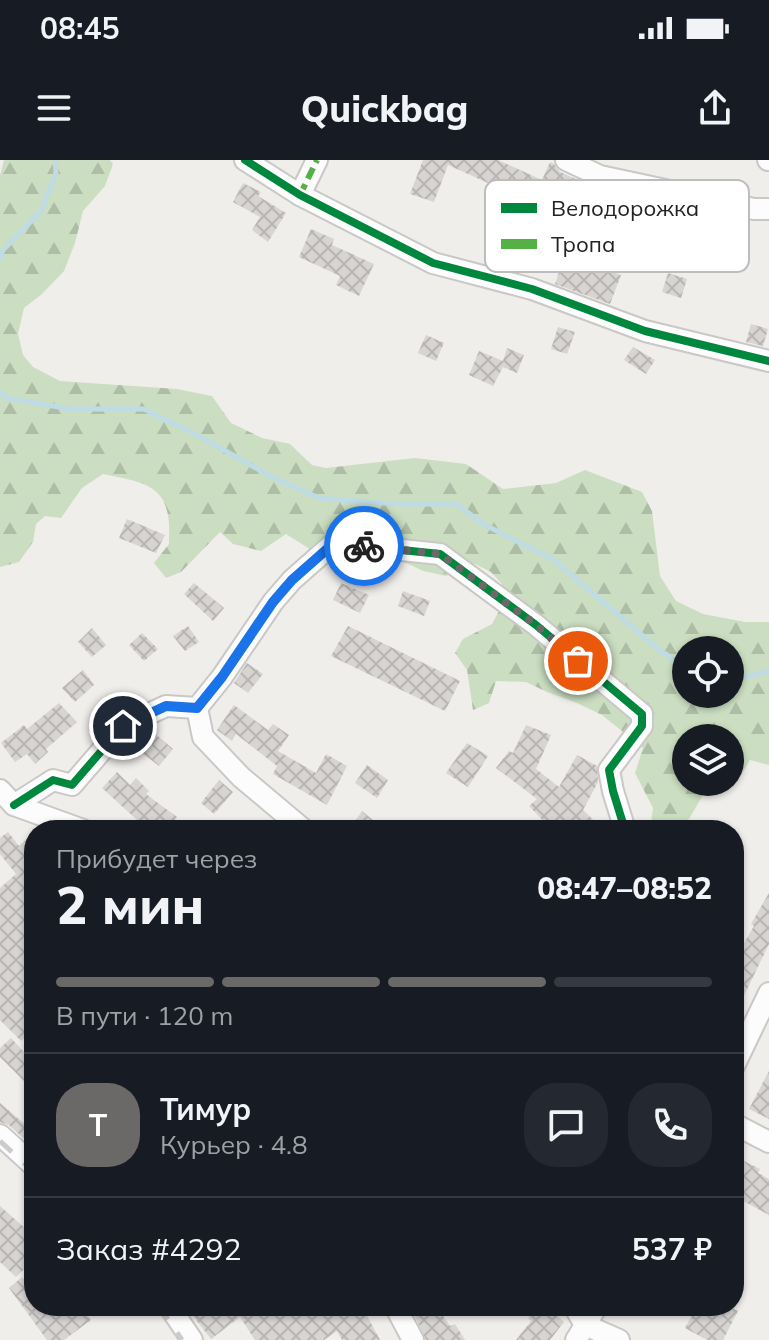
<!DOCTYPE html>
<html lang="ru">
<head>
<meta charset="utf-8">
<style>
	body { margin:0; font-family:Mulish,sans-serif; background:#242831; color:#f1f3f6; height:100vh; display:flex; flex-direction:column; font-size:30px; white-space:nowrap }
	* { box-sizing:border-box; margin:0 }
	p { font-size:26px; color:#9ea1a6 }
	.icon { flex:none; width:44px; height:44px; fill:none; stroke:currentColor; stroke-width:2; stroke-linecap:round; stroke-linejoin:round }
	.map { position:relative; flex:1; overflow:hidden }
	.drawer { position:absolute; left:24px; top:660px; width:720px; height:496px; display:flex; flex-direction:column; background:#171b24; border-radius:32px; box-shadow:0 2px 6px #0004 }
	.drawer>* { flex:none }
	.tools { position:absolute; left:672px; top:476px; display:grid; gap:16px }
	.tools a { display:grid; place-items:center; width:72px; height:72px; border-radius:50%; background:#171b24; box-shadow:0 2px 6px #0004; font-size:40px }
	.pin { position:absolute; display:grid; place-items:center; width:68px; height:68px; color:#fff; margin:-34px; border:4px solid #fff; border-radius:50%; box-shadow:0 2px 8px #0007 }
	.courier { position:absolute; display:grid; place-items:center; width:80px; height:80px; margin:-40px; border:6px solid #1a73e8; border-radius:50%; background:#fff; color:#222; box-shadow:0 2px 10px #0007 }
	.overview em { font-style:normal; font-weight:800 }
	.overview div { display:flex; flex-direction:column-reverse }
	.overview { display:flex; align-items:center; justify-content:space-between; height:136px; padding:0 32px }
	h1 { font-size:52px; font-weight:800; line-height:60px }
	.bar { display:grid; grid-template-columns:repeat(4,1fr); gap:12px 8px; align-content:center; height:96px; padding:0 32px }
	.bar i { height:10px; border-radius:6px; background:#363941 }
	.bar .selected { background:#6a6968 }
	.bar p { grid-column:span 4 }
	.line { display:flex; align-items:center; gap:20px; padding:0 32px; border-top:2px solid #363941 }
	.line div { flex:1 }
	.round { display:grid; place-items:center; flex:none; width:84px; height:84px; border-radius:32px; background:#242831 }
	.status { display:flex; justify-content:space-between; align-items:center; height:56px; padding:0 40px; background:#171b24; direction:ltr }
	.status svg { height:22px; fill:currentColor }
	header { display:flex; justify-content:space-between; align-items:center; height:104px; padding:0 32px; background:#171b24; font-size:36px; font-weight:800 }
	.map>svg:first-child { display:block }
</style>
</head>
<body>
<div class="status"><b>08:45</b><svg viewBox="0 0 49 12"><path d="M0 12V9h3v3zM5 12V6h3v6zM10 12V3h3v9zM15 12V0h3v12zM26 1h20v11H26zM47 4h2v5h-2z"/></svg></div>
<header><svg class="icon" aria-label="menu" viewBox="0 0 24 24"><path d="M4 6h16M4 12h16M4 18h16"/></svg>Quickbag<svg class="icon" aria-label="share" viewBox="0 0 24 24"><path d="M12 15V3M7 8l5-5 5 5M5 13v7h14v-7"/></svg></header>
<div class="map">
<svg width="769" height="1180" viewBox="0 0 769 1180">
	<defs>
		<pattern id="forest-firs" width="22" height="20" patternUnits="userSpaceOnUse" patternTransform="scale(2)"><rect width="22" height="20" fill="#cbdec1"/><path d="M5 1l3.5 6h-7zM16 11l3.5 6h-7z" fill="#aebea6"/></pattern>
		<pattern id="building-cross-hatch" width="8" height="8" patternUnits="userSpaceOnUse" patternTransform="scale(2)"><rect width="8" height="8" fill="#d7d4d2"/><path d="M0 0l8 8M0 8l8-8" fill="none" stroke="#b8b6b4"/></pattern>
	</defs>
	<rect width="100%" height="100%" fill="#f0eeeb"/>
	<path fill="url(#forest-firs)" fill-rule="evenodd" d="M4,0H110L113,4L105,26L83,51L75,83L64,111L42,134L24,148L18,174L23,195L33,207L60,221L177,229L212,236L231,263L262,278L290,284L312,305L326,308L415,298L466,304L503,329L556,323L585,310L642,332L652,351L660,416L676,441L703,454L745,462H769V605L750,600L741,615L730,620V578H686V622H727L703,635L689,659L672,670H650L653,648L635,613L643,588L602,555L577,543L547,532L526,522L496,521L489,543L473,550L467,510L455,493L463,479L492,464L499,451L502,424L491,412L475,404L446,416L423,411L402,401L347,410L319,401L308,388L286,374L261,391L233,384L220,372L181,412L166,418L154,403L169,384C169,374 170,361 167,351C161,321 128,320 103,314L82,328L61,358L45,356L36,364L33,382L19,402L0,407V16ZM686,490H730V534H686Z"/>
	<g fill="none" stroke-linecap="round" stroke-linejoin="round">
		<g stroke="#bfdbe3" stroke-width="5">
			<path d="M0,98L3,90L41,51L56,13L55,0"/>
			<path d="M0,232L7,238L70,249H144L199,276L272,317L319,338L397,344H456L485,365L554,400L658,489L686,507"/>
			<path d="M730,516H750L769,511"/>
		</g>
	</g>
	<g fill="url(#building-cross-hatch)">
		<path d="M423,0H498L542,20L550,2L554,4L560,12L578,20L571,39L556,35L548,55L495,30L497,27L448,5L434,42L410,34Z"/>
		<path d="M243,23L261,32L258,36L286,53L268,82L252,70L260,57L233,42Z"/>
		<path d="M311,69L334,79L332,85L374,104L359,136L336,125L340,116L299,97Z"/>
		<path d="M565,94L621,115L610,144L555,124Z"/>
		<path d="M668,113L687,119L681,138L662,132Z"/>
		<path d="M751,164L768,169L763,186L746,182Z"/>
		<path d="M558,167L575,172L567,194L551,189Z"/>
		<path d="M426,175L444,183L436,201L418,193Z"/>
		<path d="M633,187L655,200L646,214L624,200Z"/>
		<path d="M507,188L524,195L517,213L503,207L493,226L469,215L479,191L503,201Z"/>
		<path d="M127,359L165,375L156,393L119,378Z"/>
		<path d="M194,423L224,448L213,461L184,434Z"/>
		<path d="M341,423L369,435L360,453L333,440Z"/>
		<path d="M403,431L430,441L424,456L398,446Z"/>
		<path d="M188,466L199,482L185,491L173,476Z"/>
		<path d="M348,466L460,521L445,551L331,496Z"/>
		<path d="M92,468L106,485L92,497L78,482Z"/>
		<path d="M142,473L158,489L144,501L129,485Z"/>
		<path d="M247,503L263,514L248,533L234,523Z"/>
		<path d="M83,510L94,525L75,542L62,528Z"/>
		<path d="M59,543L77,562L46,589L48,592L35,604L27,594L15,602L1,583L24,565L27,569Z"/>
		<path d="M234,545L268,570L273,564L289,575L278,591L316,613L326,594L347,606L327,645L273,614L277,606L236,574L232,581L217,570Z"/>
		<path d="M526,565L551,575L536,609L559,627L577,595L597,606L598,622L583,650L604,670H552L529,646L537,639L496,608L509,591L513,593Z"/>
		<path d="M152,571L173,589L159,606L137,589Z"/>
		<path d="M467,583L488,596L468,627L446,613Z"/>
		<path d="M367,605L388,620L377,638L355,623Z"/>
		<path d="M117,612L130,625L136,618L149,631L146,634L177,657L168,670H148L102,628Z"/>
		<path d="M219,620L233,632L214,654L201,643Z"/>
		<path d="M362,651L385,670H349Z"/>
		<path d="M8,672L19,686L27,679L34,687V868L21,881L0,860V728L16,714L0,694V678Z"/>
		<path d="M769,733V784L734,856V805L745,786L743,785L754,766L751,764Z"/>
		<path d="M11,878L34,903V931L0,897V888Z"/>
		<path d="M769,911V959L749,949Z"/>
		<path d="M0,943L34,972V988L9,965L0,962Z"/>
		<path d="M734,996L760,1009L758,1013L769,1019V1055L734,1036Z"/>
		<path d="M0,1046L34,1076V1100L16,1117L0,1102Z"/>
		<path d="M22,1117L34,1131V1146H79L91,1160L64,1180H47L9,1128Z"/>
		<path d="M185,1146H362L380,1180H342L337,1171L324,1180H255L240,1157L211,1179Z"/>
		<path d="M410,1146H436L450,1166L455,1164L465,1180H426Z"/>
		<path d="M539,1146H547L564,1162L550,1180H516L531,1161L528,1158Z"/>
		<path d="M697,1146H728L738,1151L723,1180H707L685,1168Z"/>
	</g>
	<g fill="none" stroke-linecap="round" stroke-linejoin="round">
		<g stroke="#c9c8c7" stroke-width="24">
			<g id="minor">
				<path d="M245,0L300,35L433,103L532,129L645,171L769,201"/>
				<path d="M566,0L600,16L754,49H769"/>
				<path d="M768,0H769"/>
				<path d="M300,35L317,0"/>
				<path d="M197,548L203,577L241,617L304,670"/>
				<path d="M0,630L14,645L83,670"/>
				<path d="M14,645L53,620L72,625L123,566L166,546L197,548L222,517L273,442L292,420L334,383L440,394L536,465L642,554V566L609,610L613,631L625,670"/>
				<path d="M734,906L769,833"/>
				<path d="M734,964L769,982"/>
				<path d="M0,975L34,1006"/>
				<path d="M169,1146L192,1180"/>
				<path d="M395,1146L413,1180"/>
				<path d="M574,1146L585,1165L619,1180"/>
				<path d="M576,1180L597,1146"/>
			</g>
		</g>
		<use href="#minor" stroke="#fdfcfc" stroke-width="20"/>
		<g stroke="#ccc" stroke-width="5" stroke-dasharray="16 16" stroke-linecap="butt">
			<path d="M0,981L34,1012"/>
			<path d="M159,1146L182,1180"/>
		</g>
		<path stroke="#55b145" stroke-width="6" stroke-dasharray="12 6" stroke-linecap="butt" d="M300,35L317,0"/>
		<g stroke="#fff" stroke-width="13">
			<g id="cycleway">
				<path d="M245,0L300,35L433,103L532,129L645,171L769,201"/>
				<path d="M14,645L53,620L72,625L123,566L166,546L197,548L222,517L273,442L292,420L334,383L440,394L536,465L642,554V566L609,610L613,631L625,670"/>
			</g>
		</g>
		<use href="#cycleway" stroke="#00873e" stroke-width="8"/>
	</g>
	<g fill="none" stroke-linecap="round" stroke-linejoin="round">
		<path stroke="#6a6968" stroke-width="8" stroke-dasharray="0 14.4" d="M364,386L440,394L536,465L578,501"/>
		<path stroke="#1a73e8" stroke-width="10" d="M123,566L166,546L197,548L222,517L273,442L292,420L334,383L364,386"/>
	</g>
	<rect x="485" y="20" width="264" height="92" rx="12" fill="#fff" stroke="#bdbdbd" stroke-width="2"/>
	<rect x="501" y="43" width="36" height="10" fill="#00873e"/>
	<rect x="501" y="79" width="36" height="10" fill="#55b145"/>
	<g font-size="22" fill="#222">
		<text x="551" y="56">Велодорожка</text>
		<text x="551" y="92">Тропа</text>
	</g>
</svg>
<div class="tools">
<a><svg class="icon" aria-label="locate" viewBox="0 0 24 24"><circle cx="12" cy="12" r="6"/><path d="M12 2v4M12 18v4M2 12h4M18 12h4"/></svg></a>
<a><svg class="icon" aria-label="layers" viewBox="0 0 24 24"><path d="M12 4l9 5-9 5-9-5zM3 14l9 5 9-5"/></svg></a>
</div>
<div class="pin" style="left:578px;top:501px;background:#ea580c"><svg class="icon" aria-label="bag" viewBox="0 0 24 24"><path d="M5 8h14l-1 12H6zM9 8a3 3 0 0 1 6 0"/></svg></div>
<div class="pin" style="left:123px;top:566px;background:#1f2937"><svg class="icon" aria-label="home" viewBox="0 0 24 24"><path d="M3 11l9-7 9 7M6 9v11h12V9"/></svg></div>
<div class="courier" style="left:364px;top:386px"><svg class="icon" aria-label="bike" viewBox="0 0 24 24"><circle cx="6" cy="16" r="4"/><circle cx="18" cy="16" r="4"/><path d="M6 16l4-8h5l3 8M10 8l3 8H6M13 5h3"/></svg></div>
<section class="drawer">
<div class="overview"><div><h1>2 мин</h1><p>Прибудет через</p></div><em>08:47–08:52</em></div>
<div class="bar"><i class="selected"></i><i class="selected"></i><i class="selected"></i><i></i><p>В пути · 120 m</p></div>
<div class="line" style="height:144px"><b class="round" style="background:#6a6968;color:#fff">Т</b><div><b>Тимур</b><p>Курьер · 4.8</p></div><a class="round"><svg class="icon" aria-label="chat" viewBox="0 0 24 24"><path d="M4 5h16v11H9l-5 4z"/></svg></a><a class="round"><svg class="icon" aria-label="phone" viewBox="0 0 24 24"><path d="M5 4h4l2 5-3 2q2 4 5 5l2-3 5 2v4C11 20 4 13 5 4z"/></svg></a></div>
<div class="line" style="height:104px"><div>Заказ #4292</div><b>537 ₽</b></div>
</section>
</div>
</body>
</html>
